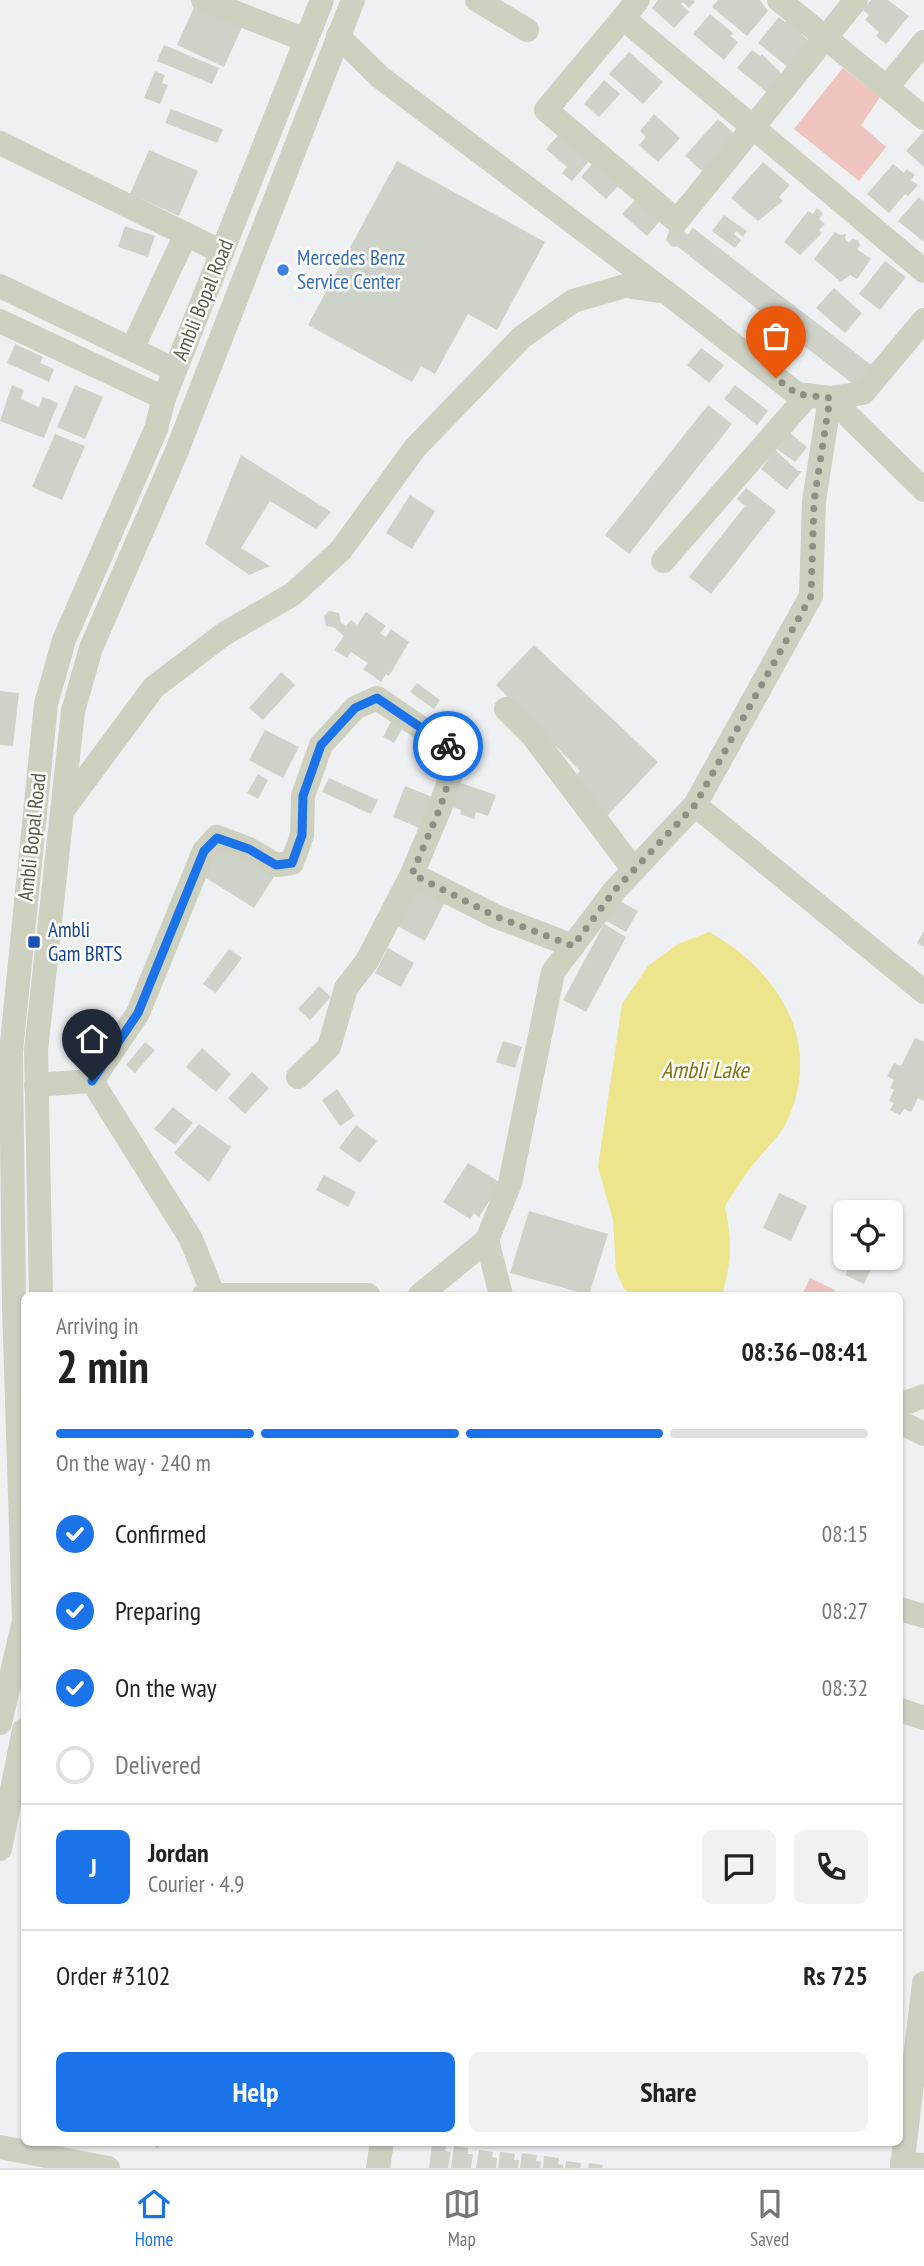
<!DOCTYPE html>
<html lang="en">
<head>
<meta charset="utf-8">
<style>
	body { margin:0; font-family:"PT Sans Narrow",sans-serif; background:#f2f2f2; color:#222; height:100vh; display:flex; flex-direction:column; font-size:26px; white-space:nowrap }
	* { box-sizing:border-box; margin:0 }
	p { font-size:23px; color:#767676 }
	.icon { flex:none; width:38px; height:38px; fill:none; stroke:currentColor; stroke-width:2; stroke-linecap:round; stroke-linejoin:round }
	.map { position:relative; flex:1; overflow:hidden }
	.panel { position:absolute; left:21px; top:1292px; width:882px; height:854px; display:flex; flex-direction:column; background:#fff; border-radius:10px; box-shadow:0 2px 5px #0004 }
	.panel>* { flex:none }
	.tools { position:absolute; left:833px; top:1200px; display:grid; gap:14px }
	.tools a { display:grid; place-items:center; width:70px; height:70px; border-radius:10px; background:#fff; box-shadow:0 2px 5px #0004; font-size:35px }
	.pin { position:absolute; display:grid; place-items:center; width:60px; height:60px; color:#fff; margin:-72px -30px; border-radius:50% 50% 50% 0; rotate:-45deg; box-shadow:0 0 7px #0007 }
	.pin .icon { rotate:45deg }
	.courier { position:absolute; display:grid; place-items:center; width:70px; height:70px; margin:-35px; border:5px solid #1a73e8; border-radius:50%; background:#fff; color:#222; box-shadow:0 2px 9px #0007 }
	.head em { font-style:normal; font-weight:700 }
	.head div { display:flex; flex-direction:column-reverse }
	.head { display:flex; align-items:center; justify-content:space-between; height:119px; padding:0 35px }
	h1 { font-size:46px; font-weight:700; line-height:52px }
	.bar { display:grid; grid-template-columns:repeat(4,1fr); gap:10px 7px; align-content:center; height:84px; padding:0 35px }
	.bar i { height:9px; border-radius:5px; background:#e0e0e0 }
	.bar .on { background:#1a73e8 }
	.bar p { grid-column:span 4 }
	.line { display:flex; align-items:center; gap:18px; padding:0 35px; border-top:2px solid #e0e0e0 }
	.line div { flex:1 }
	.round { display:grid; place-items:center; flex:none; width:74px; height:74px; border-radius:10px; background:#f2f2f2 }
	ol { padding:0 35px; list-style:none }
	li { display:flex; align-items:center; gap:21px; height:77px }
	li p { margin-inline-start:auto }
	li .icon { padding:7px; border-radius:50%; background:#1a73e8; color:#fff; stroke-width:4 }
	li:last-child { color:#767676 }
	li i { width:38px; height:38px; border:4px solid #e0e0e0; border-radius:50% }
	.primary-button { display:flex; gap:14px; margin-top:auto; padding:14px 35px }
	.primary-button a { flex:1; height:80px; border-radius:10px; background:#1a73e8; color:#fff; font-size:28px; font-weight:700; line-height:80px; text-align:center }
	.primary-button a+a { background:#f2f2f2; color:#222 }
	.tabs { display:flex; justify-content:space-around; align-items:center; height:98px; border-top:2px solid #e0e0e0; background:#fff; font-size:19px; color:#767676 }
	.tabs a { display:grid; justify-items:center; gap:4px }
	.tabs .on { color:#1a73e8 }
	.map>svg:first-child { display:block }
</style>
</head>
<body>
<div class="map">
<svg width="924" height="2168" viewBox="0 0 924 2168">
	<rect width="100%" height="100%" fill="#eff0f2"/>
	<g fill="#efc3be">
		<path d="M843,68L880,97L861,125L886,147L859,181L794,129Z"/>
		<path d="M810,1278L835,1290L833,1295H802Z"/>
	</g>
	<path fill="#ede58b" d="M709,932C778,971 823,1040 788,1119C781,1136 763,1151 752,1166C742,1178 734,1193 725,1206C732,1241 732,1260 722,1295H634L624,1289L616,1271L613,1220L598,1167L622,1004L648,966L678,944Z"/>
	<g fill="#cfd2c9">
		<path d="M658,0H693L695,2L689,8L683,2L681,4L689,12L674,28L652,8Z"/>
		<path d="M718,0H760L768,11L747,36L712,7Z"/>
		<path d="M871,0H888L909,16L886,44L876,36L879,32L865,20L869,15L863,10Z"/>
		<path d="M196,3L243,25L224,67L177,45Z"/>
		<path d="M710,14L733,33L730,36L738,42L724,60L693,34Z"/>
		<path d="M779,17L785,22L787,20L815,47L794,72L758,43Z"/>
		<path d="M164,45L219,68L212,84L157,61Z"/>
		<path d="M752,50L760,56L762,54L785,77L770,95L737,68Z"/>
		<path d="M629,52L663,82L643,104L609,74Z"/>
		<path d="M155,71L165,75L162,83L168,85L160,104L144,98Z"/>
		<path d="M604,80L620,94L599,117L584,104Z"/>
		<path d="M171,109L223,129L217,143L165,123Z"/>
		<path d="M654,114L680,138L658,162L639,145L646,137L640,131Z"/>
		<path d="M718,119L737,136L702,171L685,156Z"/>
		<path d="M924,131V167L906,151Z"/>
		<path d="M560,133L590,160L572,181L562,173L567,167L546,149Z"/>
		<path d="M149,150L198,171L179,216L130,194Z"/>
		<path d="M397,161L545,242L497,330L468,314L435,374L421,366L412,382L308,325Z"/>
		<path d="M594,162L620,184L606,199L581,177Z"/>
		<path d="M763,162L790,185L779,197L783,201L758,221L731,198Z"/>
		<path d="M893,164L904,173L907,169L915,175L911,180L918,185L908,196L905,194L889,213L867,194Z"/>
		<path d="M919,197L924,202V242L898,221Z"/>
		<path d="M636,199L661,220L647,236L622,214Z"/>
		<path d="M817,208L823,213L819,219L825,224L819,230L822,233L800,255L784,242L808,211L813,214Z"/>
		<path d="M724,215L747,231L743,237L736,231L734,234L741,240L735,248L712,231Z"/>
		<path d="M125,226L155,236L148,257L118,247Z"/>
		<path d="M670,228H682L687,235L693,228L878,370L862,391L678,247L671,246L666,240Z"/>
		<path d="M835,232L840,235L846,234L845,239L849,243L852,239L858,240L860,245L857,249L871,259L857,279L850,275L841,282L814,259Z"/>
		<path d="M885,261L906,277L880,310L859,294Z"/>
		<path d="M834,288L862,313L845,333L816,308Z"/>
		<path d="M15,344L43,357L40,363L54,369L49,382L7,363Z"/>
		<path d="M701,348L724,365L709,383L687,365Z"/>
		<path d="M12,385L24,390L21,399L39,407L43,397L58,403L44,438L0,421Z"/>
		<path d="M75,385L103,397L85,439L57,427Z"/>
		<path d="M735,385L768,411L757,425L724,399Z"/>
		<path d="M708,405L732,424L629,554L605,535Z"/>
		<path d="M790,433L807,447L795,462L777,449Z"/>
		<path d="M55,434L85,446L62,500L32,487Z"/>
		<path d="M775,450L798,471H802L787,490L761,469Z"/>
		<path d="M241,455L331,512L316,529L270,501L241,548L270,566L249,575L205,544Z"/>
		<path d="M746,488L776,511L711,594L689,577L745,506L737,499Z"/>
		<path d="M410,495L435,511L412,549L386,533Z"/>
		<path d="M329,611L339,613L341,623L346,626L351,620L357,625L366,612L386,626L380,633L386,637L391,629L409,642L389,676L386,674L381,682L363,669L368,663L351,652L347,658L334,650L344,636L335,628L326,626L324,616Z"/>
		<path d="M534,645L658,762L607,816L571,782L580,771L496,685Z"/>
		<path d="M281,672L295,685L263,720L249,708Z"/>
		<path d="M417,683L440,700L434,709L410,692Z"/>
		<path d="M0,691L19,693L13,746L0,745Z"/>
		<path d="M395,714L407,720L394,743L383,737Z"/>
		<path d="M265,730L299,747L283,778L249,760Z"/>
		<path d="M258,774L268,780L258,799L247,793Z"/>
		<path d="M329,778L378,800L371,814L322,792Z"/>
		<path d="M461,783L496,795L488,816L476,812L474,819L460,814L461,810L452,807Z"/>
		<path d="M405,786L440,800L424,830L393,817Z"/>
		<path d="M217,843L275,875L254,908L198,873Z"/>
		<path d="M416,882L447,898L425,941L394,924Z"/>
		<path d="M618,900L638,911L626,932L606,921Z"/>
		<path d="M604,924L626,937L586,1012L563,1000Z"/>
		<path d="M924,931V947L917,943Z"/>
		<path d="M388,948L414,963L401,987L375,973Z"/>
		<path d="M229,949L242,958L216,993L203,984Z"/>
		<path d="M319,986L331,997L310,1020L298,1009Z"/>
		<path d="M915,1038L924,1042V1101L918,1098L911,1112L904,1109L900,1115L890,1110L894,1103L889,1101L894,1090L890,1088L894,1080L887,1076L894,1063L901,1066Z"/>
		<path d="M503,1041L522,1047L515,1068L496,1062Z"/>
		<path d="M145,1042L155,1050L135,1073L126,1065Z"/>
		<path d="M202,1048L231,1074L216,1092L186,1067Z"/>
		<path d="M252,1072L269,1088L245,1114L228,1098Z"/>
		<path d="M337,1089L355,1116L340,1126L322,1100Z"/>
		<path d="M173,1107L193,1123L175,1145L154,1129Z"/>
		<path d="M199,1124L231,1147L209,1182L174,1153Z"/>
		<path d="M356,1125L377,1141L360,1163L339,1148Z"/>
		<path d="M468,1163L501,1183L479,1217L474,1213L470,1219L443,1202Z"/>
		<path d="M324,1175L356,1192L348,1207L316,1190Z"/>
		<path d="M779,1193L807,1206L791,1241L763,1228Z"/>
		<path d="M529,1211L608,1234L589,1295L510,1273Z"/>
		<path d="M853,1258H876L864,1284L845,1275Z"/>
		<path d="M144,2142H161L158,2148Z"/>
		<path d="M432,2144L446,2146L445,2151L451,2152L448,2168H429Z"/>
		<path d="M454,2146L468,2148V2154H473L471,2168H451Z"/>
		<path d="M479,2150L493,2152L492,2157L497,2158L496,2168H476Z"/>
		<path d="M500,2152L515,2154L514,2160H519L518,2168H498Z"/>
		<path d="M522,2153L537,2155L536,2161L541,2162L540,2168H520Z"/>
		<path d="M544,2156L559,2158L558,2164L563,2165V2168H543Z"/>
		<path d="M566,2161L581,2163L580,2168H565Z"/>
		<path d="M589,2163L603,2165L602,2168H588Z"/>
	</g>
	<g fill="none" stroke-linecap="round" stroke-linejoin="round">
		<g stroke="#ced1c0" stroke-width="24">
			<path d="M203,0L306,40"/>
			<path d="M477,0L527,30"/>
			<path d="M638,0L546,110L677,221L856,0"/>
			<path d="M779,0L924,118"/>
			<path d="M623,18L924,271"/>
			<path d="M338,36L380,77L663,290"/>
			<path d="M887,87L924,42"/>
			<path d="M0,143L222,252"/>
			<path d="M0,286L175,370"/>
			<path d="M0,321L164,398"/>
			<path d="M132,349L186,234"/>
			<path d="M830,398L924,490"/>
			<path d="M663,561L808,395"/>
			<path d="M506,709L532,735L634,870"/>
			<path d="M695,805L924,992"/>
			<path d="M62,811L154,687L224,634L293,594L341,550L415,448L522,337L573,301L625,286L666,292L797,394L830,398L863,393L924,320"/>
			<path d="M412,874L495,916L573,946"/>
			<path d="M92,1081L191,1239L213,1294"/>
			<path d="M36,1085L92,1081L138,1013L204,851L217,837L249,849L276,865L292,863L302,835L303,796L321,745L355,708L377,698L458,753L440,808L412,874L367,961L346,988L329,1047L298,1077"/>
			<path d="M487,1240L510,1183L553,972L614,891L695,805L811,596L814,501L830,398"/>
			<path d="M41,1295L36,1050L73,711L91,648L176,453L353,0"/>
			<path d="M204,1295H368"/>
			<path d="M420,1295L487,1240L501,1295"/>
			<path d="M900,1405L924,1396"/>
			<path d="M900,1422L924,1434"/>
			<path d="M900,1609L924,1616"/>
			<path d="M900,1710L924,1718"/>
			<path d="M0,1723L24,1621L14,1306L11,1052L46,704L64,640L156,429L164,398L322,0"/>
			<path d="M0,1849L24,1730"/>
			<path d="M0,2147L108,2168"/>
			<path d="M902,2163L924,2165"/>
			<path d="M378,2168L382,2142"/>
			<path d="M902,2168L924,1983"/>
		</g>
	</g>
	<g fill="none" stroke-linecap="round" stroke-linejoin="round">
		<path stroke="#8e9083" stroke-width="7" stroke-dasharray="0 12.6" d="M448,746L458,753L440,808L412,874L495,916L573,946L614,891L695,805L811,596L814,501L830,398L797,394L776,378"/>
		<path stroke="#1a73e8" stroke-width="9" d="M92,1081L138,1013L204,851L217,838L249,849L276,865L292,863L302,835L303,796L321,745L355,708L377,698L448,746"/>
	</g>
	<circle fill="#3f7fe0" stroke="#fff" stroke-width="2.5" cx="283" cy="270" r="7"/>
	<rect fill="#1a4fb4" stroke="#fff" stroke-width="2.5" x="27" y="935" width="14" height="14" rx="3.5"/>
	<g text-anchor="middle" stroke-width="5" stroke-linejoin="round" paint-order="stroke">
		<g font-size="21" fill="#366cbe" stroke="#fff" text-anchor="start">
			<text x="297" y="265">Mercedes Benz<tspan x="297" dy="24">Service Center</tspan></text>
		</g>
		<g font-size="21" fill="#595d47" stroke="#fff">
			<text transform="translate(203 300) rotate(-68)" y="7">Ambli Bopal Road</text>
			<text transform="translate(32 837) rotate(-84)" y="7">Ambli Bopal Road</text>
		</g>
		<g font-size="21" fill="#164399" stroke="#fff" text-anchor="start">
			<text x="48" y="937">Ambli<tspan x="48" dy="24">Gam BRTS</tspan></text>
		</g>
		<g font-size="23" font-style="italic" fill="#7e750e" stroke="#fff">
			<text x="705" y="1078">Ambli Lake</text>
		</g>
	</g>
</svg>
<div class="tools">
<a><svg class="icon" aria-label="locate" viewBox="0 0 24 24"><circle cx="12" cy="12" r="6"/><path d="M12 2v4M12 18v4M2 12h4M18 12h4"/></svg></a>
</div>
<div class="pin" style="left:776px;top:378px;background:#ea580c"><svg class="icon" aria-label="bag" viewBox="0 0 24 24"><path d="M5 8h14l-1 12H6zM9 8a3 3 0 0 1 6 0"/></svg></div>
<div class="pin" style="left:92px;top:1081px;background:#1f2937"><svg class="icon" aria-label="home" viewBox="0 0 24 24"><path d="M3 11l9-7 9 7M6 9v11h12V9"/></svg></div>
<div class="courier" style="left:448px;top:746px"><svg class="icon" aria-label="bike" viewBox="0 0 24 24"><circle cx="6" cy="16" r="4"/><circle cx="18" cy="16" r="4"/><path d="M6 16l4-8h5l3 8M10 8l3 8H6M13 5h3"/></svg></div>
<section class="panel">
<div class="head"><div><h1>2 min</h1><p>Arriving in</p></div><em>08:36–08:41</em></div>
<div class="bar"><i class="on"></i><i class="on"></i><i class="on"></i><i></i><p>On the way · 240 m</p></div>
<ol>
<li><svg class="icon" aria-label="check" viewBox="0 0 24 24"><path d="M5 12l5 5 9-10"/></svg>Confirmed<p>08:15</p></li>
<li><svg class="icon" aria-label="check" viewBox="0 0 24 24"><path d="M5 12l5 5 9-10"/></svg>Preparing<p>08:27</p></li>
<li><svg class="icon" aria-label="check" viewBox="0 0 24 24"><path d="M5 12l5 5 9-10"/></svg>On the way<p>08:32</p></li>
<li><i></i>Delivered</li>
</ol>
<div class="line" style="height:126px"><b class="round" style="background:#1a73e8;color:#fff">J</b><div><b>Jordan</b><p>Courier · 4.9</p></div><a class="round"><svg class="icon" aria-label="chat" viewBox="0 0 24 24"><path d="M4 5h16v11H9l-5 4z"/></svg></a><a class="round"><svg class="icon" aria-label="phone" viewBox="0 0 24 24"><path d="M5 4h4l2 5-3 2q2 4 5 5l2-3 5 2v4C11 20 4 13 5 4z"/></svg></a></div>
<div class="line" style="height:91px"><div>Order #3102</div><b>Rs 725</b></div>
<div class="primary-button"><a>Help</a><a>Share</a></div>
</section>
</div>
<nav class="tabs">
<a class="on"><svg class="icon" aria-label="home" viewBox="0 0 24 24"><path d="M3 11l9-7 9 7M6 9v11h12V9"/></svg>Home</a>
<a><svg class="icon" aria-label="map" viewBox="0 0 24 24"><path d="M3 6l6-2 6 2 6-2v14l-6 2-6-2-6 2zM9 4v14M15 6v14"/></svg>Map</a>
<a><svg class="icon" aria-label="saved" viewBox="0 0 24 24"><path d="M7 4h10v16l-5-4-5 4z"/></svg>Saved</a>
</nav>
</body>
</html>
